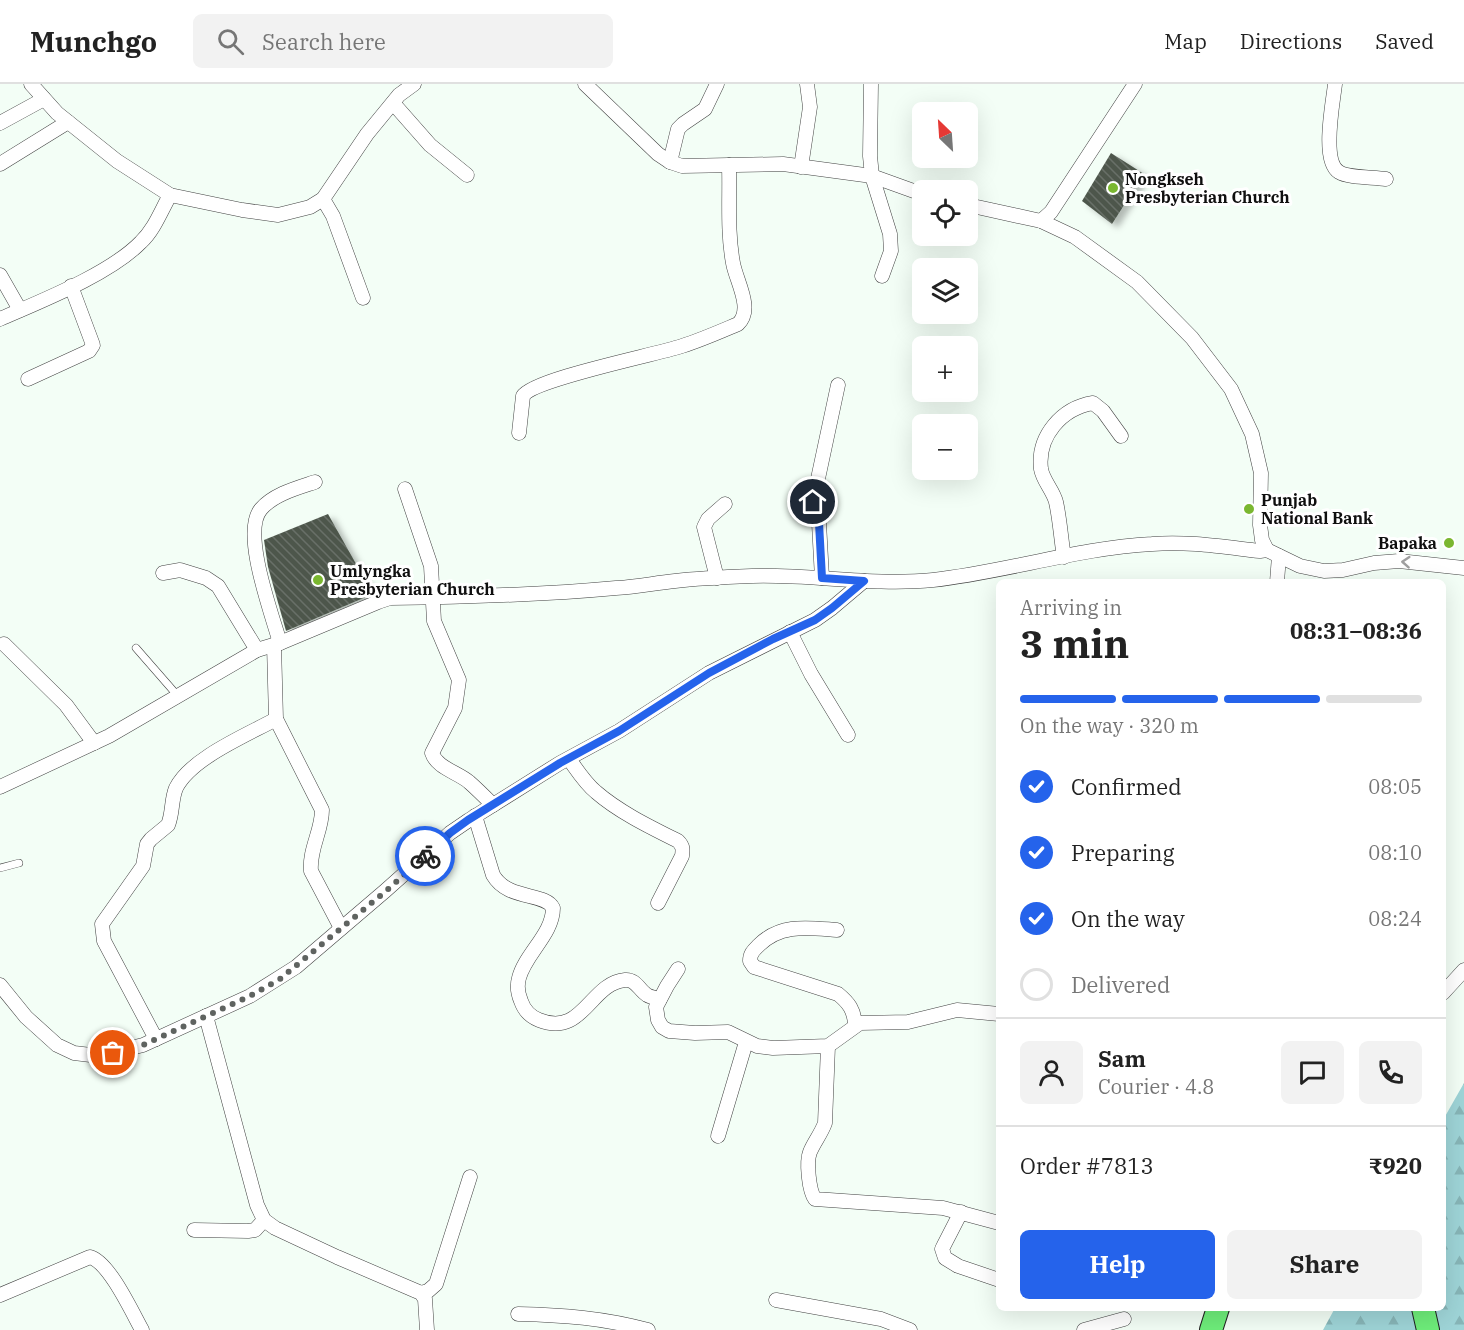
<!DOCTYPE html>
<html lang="en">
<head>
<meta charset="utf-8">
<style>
	body { margin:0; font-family:"IBM Plex Serif",serif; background:#f2f2f2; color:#222; height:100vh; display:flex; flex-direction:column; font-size:22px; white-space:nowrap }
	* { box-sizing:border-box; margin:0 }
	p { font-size:20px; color:#767676 }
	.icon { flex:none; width:33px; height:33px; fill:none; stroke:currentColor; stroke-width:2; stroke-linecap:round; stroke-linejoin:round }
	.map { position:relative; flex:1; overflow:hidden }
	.details { position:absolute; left:996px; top:495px; width:450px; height:732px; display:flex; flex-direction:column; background:#fff; border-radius:9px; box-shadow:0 6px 24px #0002 }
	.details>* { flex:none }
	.needle { width:39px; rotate:335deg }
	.fabs { position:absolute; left:912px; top:18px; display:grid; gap:12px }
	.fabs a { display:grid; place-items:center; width:66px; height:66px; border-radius:9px; background:#fff; box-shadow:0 6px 24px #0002; font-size:30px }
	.pin { position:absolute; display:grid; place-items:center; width:51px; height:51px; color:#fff; margin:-26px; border:3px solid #fff; border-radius:50%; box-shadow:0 2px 6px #0007 }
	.courier { position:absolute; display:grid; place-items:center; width:60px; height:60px; margin:-30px; border:4px solid #2563eb; border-radius:50%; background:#fff; color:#222; box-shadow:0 2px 8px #0007 }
	.headline em { font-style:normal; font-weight:800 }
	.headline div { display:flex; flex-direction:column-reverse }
	.headline { display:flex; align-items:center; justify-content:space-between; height:102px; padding:0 24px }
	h1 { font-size:39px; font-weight:800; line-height:45px }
	.bar { display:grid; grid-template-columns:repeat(4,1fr); gap:9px 6px; align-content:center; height:72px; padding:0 24px }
	.bar i { height:8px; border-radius:4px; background:#e0e0e0 }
	.bar .current { background:#2563eb }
	.bar p { grid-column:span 4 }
	.line { display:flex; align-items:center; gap:15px; padding:0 24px; border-top:2px solid #e0e0e0 }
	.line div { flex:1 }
	.round { display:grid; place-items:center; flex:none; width:63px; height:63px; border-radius:9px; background:#f2f2f2 }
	ol { padding:0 24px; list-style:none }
	li { display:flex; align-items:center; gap:18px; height:66px }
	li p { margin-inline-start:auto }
	li .icon { padding:6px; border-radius:50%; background:#2563eb; color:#fff; stroke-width:4 }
	li:last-child { color:#767676 }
	li i { width:33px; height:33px; border:3px solid #e0e0e0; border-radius:50% }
	.primary-button { display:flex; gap:12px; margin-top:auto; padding:12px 24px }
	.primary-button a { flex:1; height:69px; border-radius:9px; background:#2563eb; color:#fff; font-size:24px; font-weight:800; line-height:69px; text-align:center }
	.primary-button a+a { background:#f2f2f2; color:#222 }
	header { display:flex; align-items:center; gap:36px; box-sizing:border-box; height:84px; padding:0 30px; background:#fff; border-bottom:2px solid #e0e0e0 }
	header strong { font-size:28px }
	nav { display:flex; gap:33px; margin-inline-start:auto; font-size:21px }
	.search { width:420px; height:54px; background:#f2f2f2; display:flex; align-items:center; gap:15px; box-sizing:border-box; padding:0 21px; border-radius:9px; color:#767676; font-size:22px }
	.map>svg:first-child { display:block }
</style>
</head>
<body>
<header>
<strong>Munchgo</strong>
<div class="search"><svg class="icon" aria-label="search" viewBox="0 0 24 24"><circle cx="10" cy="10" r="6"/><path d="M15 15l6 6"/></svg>Search here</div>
<nav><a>Map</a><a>Directions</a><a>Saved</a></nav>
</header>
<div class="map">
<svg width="1464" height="1246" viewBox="0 0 1464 1246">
	<defs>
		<pattern id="forest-firs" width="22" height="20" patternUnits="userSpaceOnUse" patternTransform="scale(1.5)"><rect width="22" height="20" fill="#9ed4d7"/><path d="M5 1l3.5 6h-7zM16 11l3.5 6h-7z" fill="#87b5b7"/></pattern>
		<pattern id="building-back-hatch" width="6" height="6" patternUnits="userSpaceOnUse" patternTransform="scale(1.5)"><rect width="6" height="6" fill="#4e574c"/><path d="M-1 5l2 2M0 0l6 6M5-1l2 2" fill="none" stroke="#686f67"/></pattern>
		<filter id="shadow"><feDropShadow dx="6" dy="4" stdDeviation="3" flood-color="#0004"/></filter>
	</defs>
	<rect width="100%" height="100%" fill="#f3fef6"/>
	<path fill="url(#forest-firs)" d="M1464,999V1246H1323L1335,1224H1443V1036Z"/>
	<g fill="url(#building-back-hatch)" filter="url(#shadow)">
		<path d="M1111,69L1144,90L1112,140L1082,117Z"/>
		<path d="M328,430L373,510L286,547L268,483L264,456Z"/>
	</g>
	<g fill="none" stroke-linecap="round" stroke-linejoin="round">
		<g stroke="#424242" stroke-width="8">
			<g id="service">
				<path d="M136,564L177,611"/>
				<path d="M0,784L19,779"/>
			</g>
		</g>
		<g stroke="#424242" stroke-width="15">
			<g id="minor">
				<path d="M31,0L57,29L117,77L170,111L242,126L278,131L310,123L323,115L367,50L399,11L414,0"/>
				<path d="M585,0L658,70L670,78L682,82L783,80L872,92L922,110"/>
				<path d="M871,0L870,72L872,92L890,150L891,167L882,192"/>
				<path d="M1335,0C1333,19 1321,77 1339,88C1348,94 1374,93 1386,95"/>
				<path d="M393,19L430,61L467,91"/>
				<path d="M0,39L44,15"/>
				<path d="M670,78L678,45L683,40L705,25L717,0"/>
				<path d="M0,80L68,38"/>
				<path d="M801,83L810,23L807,0"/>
				<path d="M323,115L333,132L363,214"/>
				<path d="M968,121L1041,137L1075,153L1137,198L1192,254L1231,305L1252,350L1261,389L1260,441L1262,456L1267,466L1300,482L1324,487L1343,486L1374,479L1399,477L1464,484"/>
				<path d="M1041,137L1051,128L1135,0"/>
				<path d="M0,191L20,226"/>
				<path d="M0,235C41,217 110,190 141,158C154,146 161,127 170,111"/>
				<path d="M28,295L89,267L93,261L71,202"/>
				<path d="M519,349L523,312C533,295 655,271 682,262C701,256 719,248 738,240C754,225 736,197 733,179C727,147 730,113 729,81"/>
				<path d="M405,405L431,482L434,537L459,596L455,624L432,669C437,684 457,688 469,698C477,705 485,713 493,721"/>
				<path d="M1064,473C1061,455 1060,436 1056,418C1053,406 1043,397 1041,385C1037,352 1062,324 1093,319L1103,327L1121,352"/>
				<path d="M163,489L180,486L206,494L218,502L257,566"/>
				<path d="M717,494L704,443L708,435L725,420"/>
				<path d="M822,494L819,439L814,430L813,418L838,301"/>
				<path d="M1277,498L1279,472"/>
				<path d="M790,548L811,590L848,651"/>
				<path d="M280,559C272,530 241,448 261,425C274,410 297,404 315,398"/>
				<path d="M4,560L66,621L94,659"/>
				<path d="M274,561L276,635L322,726C322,747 309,765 311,787L341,844"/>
				<path d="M569,675C577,686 585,699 596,708C619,728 650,743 678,757C683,762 683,765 682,772L658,819"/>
				<path d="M0,703L109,652L257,566L280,559L378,518L390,514C465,513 541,511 616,504C636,503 655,499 675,497C700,494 726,493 752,492C812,490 872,502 933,496C1006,488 1078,464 1152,460C1188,457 1224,463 1260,467L1267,466"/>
				<path d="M475,732L493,791C508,817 545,808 553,824C553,850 525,870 519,894C517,901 518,910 521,917C524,926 529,932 539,936C583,954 590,899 625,896C636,895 639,906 647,911C650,913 655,914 660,915"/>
				<path d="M837,846C809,844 781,839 759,861C754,866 750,869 750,877L754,883L838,910C849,919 854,926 855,940"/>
				<path d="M678,885L667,902L656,923L658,936L662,943L669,947L695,949L728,948L757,962L773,964L828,962L860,939L908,938L957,926L999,930"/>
				<path d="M0,901L26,933L57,961L74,969L99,972L143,961L250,912L296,883L385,807L450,749L469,736L560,679L619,647L709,589L815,536L832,524L864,497"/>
				<path d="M1443,909L1464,886"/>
				<path d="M206,932L257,1121L264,1136L275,1144L337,1173L421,1209L425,1215L427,1246"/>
				<path d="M156,955L104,857L102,840L143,782L147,760L151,755L168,741C173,729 171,716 176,704C191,674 247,651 276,635"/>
				<path d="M828,962L825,1039C821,1050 814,1058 810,1068C806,1078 809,1107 815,1115L943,1124L999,1139"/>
				<path d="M718,1052L746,958"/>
				<path d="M961,1128L944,1161L942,1165L945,1174L958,1182L999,1196"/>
				<path d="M194,1146L248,1147L255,1146L264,1136"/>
				<path d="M421,1209L428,1207L436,1200L470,1093"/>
				<path d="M0,1211L90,1173C109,1178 132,1228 142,1246"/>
				<path d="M776,1216L881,1235L910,1246"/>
				<path d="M518,1230C563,1231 604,1234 648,1246"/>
				<path d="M1084,1246L1124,1235"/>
			</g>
		</g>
		<g stroke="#202020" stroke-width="24">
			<g id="trunk">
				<path d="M1423,1224L1428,1246"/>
				<path d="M1211,1246L1218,1224"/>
			</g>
		</g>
		<use href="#service" stroke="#fff" stroke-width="7"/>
		<use href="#minor" stroke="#fff" stroke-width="14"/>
		<use href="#trunk" stroke="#6eed7a" stroke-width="22"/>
	</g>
	<defs><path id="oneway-chevron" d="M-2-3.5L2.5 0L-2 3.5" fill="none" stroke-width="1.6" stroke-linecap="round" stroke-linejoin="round" transform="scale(1.5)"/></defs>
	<use stroke="#9f9f9f" href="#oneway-chevron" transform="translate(1406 478) rotate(-176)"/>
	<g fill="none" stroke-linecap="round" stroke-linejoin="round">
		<path stroke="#5f6360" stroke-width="6" stroke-dasharray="0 10.8" d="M113,969L143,961L250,912L280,895L386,807L425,772"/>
		<path stroke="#2563eb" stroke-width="8" d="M425,772L450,749L468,736L560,679L619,647L709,589L773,555L815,536L832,524L864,497L822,494L819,439L814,429L813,418"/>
	</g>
	<g fill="#7ab730" stroke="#fff" stroke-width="2">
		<circle cx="1113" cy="104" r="6"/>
		<circle cx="1249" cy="425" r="6"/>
		<circle cx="1449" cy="459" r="6"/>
		<circle cx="318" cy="496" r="6"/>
	</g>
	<g text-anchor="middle" stroke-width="6" stroke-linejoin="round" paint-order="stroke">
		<g font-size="16" font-weight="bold" fill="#0f0f0f" stroke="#fff" text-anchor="start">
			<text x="1125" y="101">Nongkseh<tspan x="1125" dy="18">Presbyterian Church</tspan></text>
			<text x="1261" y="422">Punjab<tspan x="1261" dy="18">National Bank</tspan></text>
			<text x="1437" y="465" text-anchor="end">Bapaka</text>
			<text x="330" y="493">Umlyngka<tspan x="330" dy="18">Presbyterian Church</tspan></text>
		</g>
	</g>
</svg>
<div class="fabs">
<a><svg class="needle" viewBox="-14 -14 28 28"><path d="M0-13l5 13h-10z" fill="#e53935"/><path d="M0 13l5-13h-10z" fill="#767676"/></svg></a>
<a><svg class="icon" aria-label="locate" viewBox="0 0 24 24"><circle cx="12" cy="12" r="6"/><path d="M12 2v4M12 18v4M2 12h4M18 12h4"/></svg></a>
<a><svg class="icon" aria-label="layers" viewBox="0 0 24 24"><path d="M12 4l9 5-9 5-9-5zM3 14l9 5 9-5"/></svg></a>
<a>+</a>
<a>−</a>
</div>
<div class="pin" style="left:113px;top:969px;background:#ea580c"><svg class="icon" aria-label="bag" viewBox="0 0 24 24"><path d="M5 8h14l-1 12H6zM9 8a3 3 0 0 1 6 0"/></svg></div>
<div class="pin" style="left:813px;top:418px;background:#1f2937"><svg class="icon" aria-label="home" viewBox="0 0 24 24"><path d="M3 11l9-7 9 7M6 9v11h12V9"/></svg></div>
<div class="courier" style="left:425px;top:772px"><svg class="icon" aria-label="bike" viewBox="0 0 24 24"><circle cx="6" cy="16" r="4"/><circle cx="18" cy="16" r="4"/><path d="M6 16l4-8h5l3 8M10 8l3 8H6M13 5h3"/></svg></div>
<section class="details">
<div class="headline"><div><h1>3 min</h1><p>Arriving in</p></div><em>08:31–08:36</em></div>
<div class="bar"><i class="current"></i><i class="current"></i><i class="current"></i><i></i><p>On the way · 320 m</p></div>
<ol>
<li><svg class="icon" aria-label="check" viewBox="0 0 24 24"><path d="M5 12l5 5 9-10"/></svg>Confirmed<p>08:05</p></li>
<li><svg class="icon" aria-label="check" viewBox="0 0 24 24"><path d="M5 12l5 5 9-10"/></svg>Preparing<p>08:10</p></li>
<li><svg class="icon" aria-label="check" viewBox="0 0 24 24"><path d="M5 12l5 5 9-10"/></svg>On the way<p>08:24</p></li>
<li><i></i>Delivered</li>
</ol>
<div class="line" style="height:108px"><a class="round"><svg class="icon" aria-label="person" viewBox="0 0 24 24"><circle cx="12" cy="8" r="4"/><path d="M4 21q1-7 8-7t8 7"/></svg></a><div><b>Sam</b><p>Courier · 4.8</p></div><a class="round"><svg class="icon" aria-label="chat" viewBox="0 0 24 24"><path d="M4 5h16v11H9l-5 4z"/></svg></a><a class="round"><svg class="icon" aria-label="phone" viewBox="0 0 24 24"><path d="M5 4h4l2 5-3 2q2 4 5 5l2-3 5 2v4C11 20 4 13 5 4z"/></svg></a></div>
<div class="line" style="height:78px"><div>Order #7813</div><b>₹920</b></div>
<div class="primary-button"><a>Help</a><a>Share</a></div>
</section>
</div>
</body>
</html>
